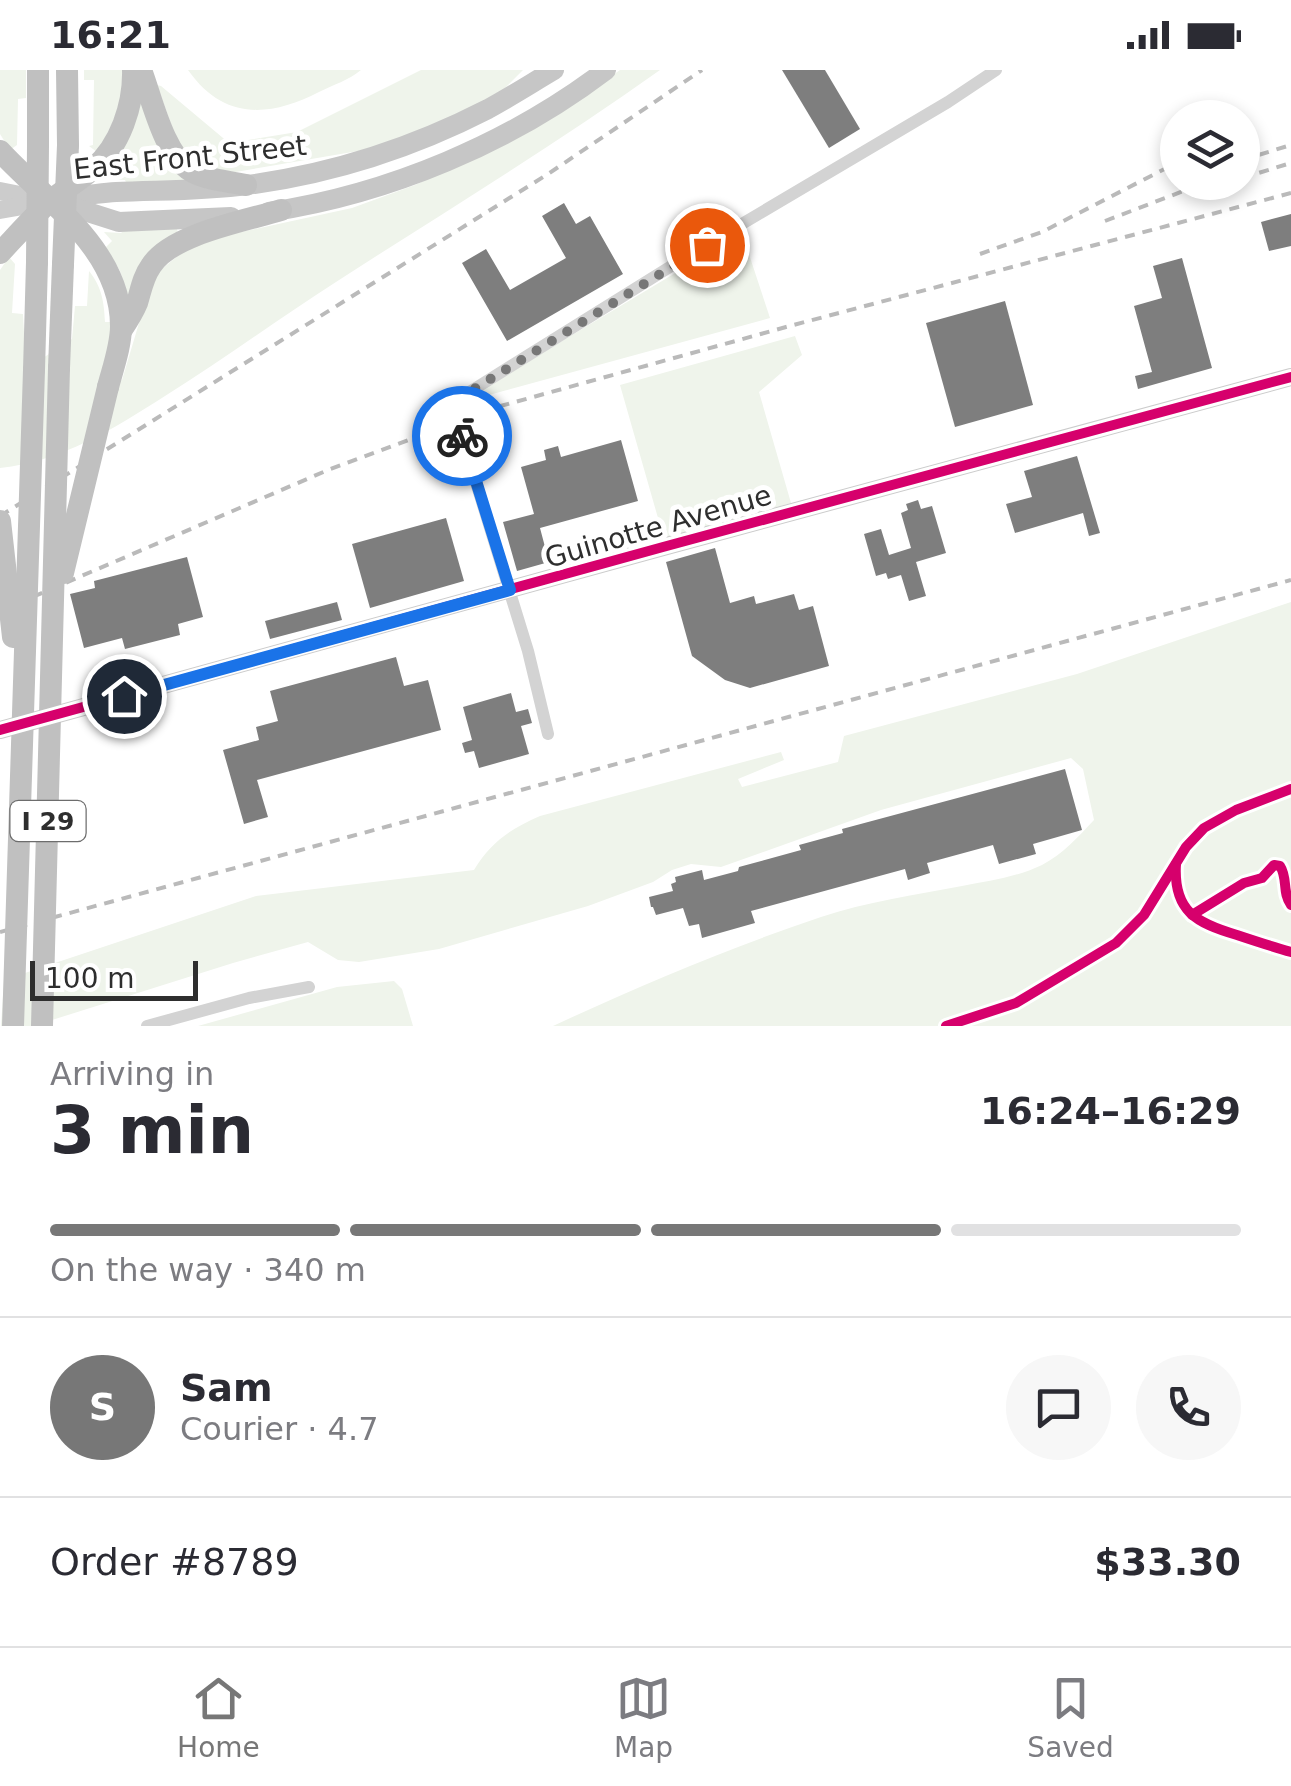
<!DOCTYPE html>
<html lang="en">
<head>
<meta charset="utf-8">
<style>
	body { margin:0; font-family:"DejaVu Sans",sans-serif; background:#f7f7f7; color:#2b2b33; height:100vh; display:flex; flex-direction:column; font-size:38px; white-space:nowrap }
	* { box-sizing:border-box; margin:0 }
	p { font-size:32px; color:#7c7c81 }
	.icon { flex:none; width:55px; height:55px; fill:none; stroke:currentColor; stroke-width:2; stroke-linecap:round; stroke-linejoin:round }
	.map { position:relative; height:956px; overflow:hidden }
	.details { display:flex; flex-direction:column; background:#fff; flex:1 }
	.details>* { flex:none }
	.controls { position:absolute; left:1160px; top:30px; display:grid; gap:20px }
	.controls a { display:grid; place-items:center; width:100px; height:100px; border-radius:50%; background:#fff; box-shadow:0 5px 15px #0003; font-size:50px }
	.scale { position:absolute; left:30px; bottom:25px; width:168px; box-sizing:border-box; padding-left:10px; border:5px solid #2e2e2e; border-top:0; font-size:28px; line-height:35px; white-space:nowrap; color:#2e2e2e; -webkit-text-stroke:8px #fff; paint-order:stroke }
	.pin { position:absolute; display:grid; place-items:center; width:85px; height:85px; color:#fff; margin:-42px; border:5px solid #fff; border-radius:50%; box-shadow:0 2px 10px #0007 }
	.courier { position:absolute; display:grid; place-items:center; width:100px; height:100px; margin:-50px; border:8px solid #1a73e8; border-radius:50%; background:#fff; color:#222; box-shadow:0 2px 12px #0007 }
	.head em { font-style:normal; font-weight:600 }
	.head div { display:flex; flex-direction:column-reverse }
	.head { display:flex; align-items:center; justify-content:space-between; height:170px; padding:0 50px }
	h1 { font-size:65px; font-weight:600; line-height:75px }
	.bar { display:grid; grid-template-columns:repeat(4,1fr); gap:15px 10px; align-content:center; height:120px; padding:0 50px }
	.bar i { height:12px; border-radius:8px; background:#e1e1e2 }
	.bar .current { background:#777 }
	.bar p { grid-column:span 4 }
	.line { display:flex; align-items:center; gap:25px; padding:0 50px; border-top:2px solid #e1e1e2 }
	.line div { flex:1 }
	.round { display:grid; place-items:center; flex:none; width:105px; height:105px; border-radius:52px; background:#f7f7f7 }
	.status { display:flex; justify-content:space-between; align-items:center; height:70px; padding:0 50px; background:#fff; direction:ltr }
	.status svg { height:28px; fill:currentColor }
	.tabs { display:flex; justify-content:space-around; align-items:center; height:140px; border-top:2px solid #e1e1e2; background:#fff; font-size:28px; color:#7c7c81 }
	.tabs a { display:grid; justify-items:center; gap:5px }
	.tabs .current { color:#777 }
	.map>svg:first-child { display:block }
</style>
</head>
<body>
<div class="status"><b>16:21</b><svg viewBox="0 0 49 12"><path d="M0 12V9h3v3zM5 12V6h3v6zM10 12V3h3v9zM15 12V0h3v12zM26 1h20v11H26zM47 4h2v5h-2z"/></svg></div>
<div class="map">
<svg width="1291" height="956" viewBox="0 0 1291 956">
	<rect width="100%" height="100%" fill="#fff"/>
	<g fill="#eff4eb">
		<path d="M0,0H26V28L18,29L17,75L10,80L0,64Z"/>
		<path d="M84,0H125C123,31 113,56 97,82L89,76L93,75L94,10H84Z"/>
		<path d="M188,0H361C349,10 333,15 319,22C270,47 224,51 188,0Z"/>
		<path d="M421,0H523L503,20L445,51L370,79L224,104L196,95L179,76L157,15L161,16L229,73L297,62Z"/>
		<path d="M620,0H660C555,75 444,142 336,212C278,249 223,290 165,326C113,359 63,391 0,398V200L9,187L15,194L12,243L23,244L26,299L72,269L75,236H87L89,201C102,217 104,232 105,252H113L102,320L122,310L153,206L195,172L352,138L415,115L460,94L579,29Z"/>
		<path d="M143,18L199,111L127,114L125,110L106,109L114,101L110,95Z"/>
		<path d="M177,158L178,166L130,232L120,201L106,177L112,171L104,162L121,163L126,159Z"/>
		<path d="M742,163L770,248L485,326L482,319Z"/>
		<path d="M795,266L802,285L759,322L791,433L664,469L620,315Z"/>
		<path d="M1291,532V956H553C641,915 729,878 821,847C866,832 915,825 962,816C989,811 1017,807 1042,795C1063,784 1078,767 1094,750L1083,699L1071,688L881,740L721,797L691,794L672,800L653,812L588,836L439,879L359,892L338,890L308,872L233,893L33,956H1L4,910L256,826L474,800C491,772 510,759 540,746L781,682L784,690L738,709L742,717L838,692L844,666L1077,604Z"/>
		<path d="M394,911L402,919L413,956H198L337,917Z"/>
	</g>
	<g fill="#7e7e7e">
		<path d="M782,0H825L860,59L829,78Z"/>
		<path d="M564,133L576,154L590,146L623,204L507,271L462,193L486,179L510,220L566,188L542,146Z"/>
		<path d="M1291,144V176L1269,181L1261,152Z"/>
		<path d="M1182,188L1212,298L1138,319L1135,306L1152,302L1134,236L1162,228L1153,196Z"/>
		<path d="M1005,231L1033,335L955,357L926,253Z"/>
		<path d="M621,370L638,431L540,458L549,492L517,501L503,452L534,444L521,397L546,390L544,380L558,376L561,387Z"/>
		<path d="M1077,386L1100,463L1089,466L1083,443L1015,463L1006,434L1032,427L1024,401Z"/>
		<path d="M918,430L921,439L932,436L946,483L916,492L926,526L909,531L901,505L888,509L886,503L876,506L864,464L881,459L889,485L911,478L901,443L908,440L906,434Z"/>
		<path d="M446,448L464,511L370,538L352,474Z"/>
		<path d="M715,478L730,533L754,526L756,534L794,524L799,540L813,536L829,596L750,618L725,610L692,586L666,492Z"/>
		<path d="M187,487L203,547L178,554L180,565L125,579L122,568L84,578L70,524L95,518L94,511Z"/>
		<path d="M337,532L342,550L270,569L265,551Z"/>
		<path d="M396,587L404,616L428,610L441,660L257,710L268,747L244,754L223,680L259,670L256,657L278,651L270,621Z"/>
		<path d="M511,623L516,642L528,639L532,653L521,656L529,684L479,698L474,681L465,683L462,673L472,670L463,637Z"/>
		<path d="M1065,699L1082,760L1033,774L1036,784L999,794L993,775L927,793L930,803L908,810L905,799L751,841L755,853L702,868L699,854L689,856L683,838L656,845L653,837H651L649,827L673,821L671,814L676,812L675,807L702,800L704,810L738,801L739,797L801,780L799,775L843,763L842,759Z"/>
	</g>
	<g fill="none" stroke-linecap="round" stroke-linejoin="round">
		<g stroke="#d3d3d3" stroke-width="12">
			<path d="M548,664L528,581L457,351L462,331L471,321L681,190L948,32L996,0"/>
			<path d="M147,956L249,928L309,917"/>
		</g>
		<g stroke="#ccc" stroke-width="18">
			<path d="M0,121L50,131"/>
			<path d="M0,140L40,133"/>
			<path d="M0,660L663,477L1291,307"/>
		</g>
		<g stroke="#c6c6c6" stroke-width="20">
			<path d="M55,130C75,127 96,123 116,122C160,120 203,121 247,115C331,104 412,78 488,39C510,27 532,13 554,0"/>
			<path d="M53,131L119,152L231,147"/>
			<path d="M269,142C389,124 510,73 606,0"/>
		</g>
		<g stroke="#c0c0c0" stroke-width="22">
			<path d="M38,0V75"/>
			<path d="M67,0L68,75"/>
			<path d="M141,0C152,29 164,85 191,101C206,110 228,111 246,115"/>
			<path d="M0,81C47,132 121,179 121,256C121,276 113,298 108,317"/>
			<path d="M0,183C16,166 32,148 49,132C63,120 79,111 93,99C120,76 134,35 133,0"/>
			<path d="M121,261C127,252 133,243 137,233C141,220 143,207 151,196C171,164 245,151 281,140"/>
			<path d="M59,298L63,194"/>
			<path d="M34,300L37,192"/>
		</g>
		<g stroke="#bababa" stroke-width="4" stroke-dasharray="10 8" stroke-linecap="butt">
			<path d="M1242,90L1291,75"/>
			<path d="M1242,108L1291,93"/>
			<path d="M1196,126L1232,112"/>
			<path d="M1105,151L1207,112"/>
			<path d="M980,184L1042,162L1178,92"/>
			<path d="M0,446L548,104L702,0"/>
			<path d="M0,541L328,400L497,337L786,257L1291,123"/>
			<path d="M0,862L1291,510"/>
		</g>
		<g stroke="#c0c0c0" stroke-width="22">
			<path d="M37,192L38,75"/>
			<path d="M63,194L68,75"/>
			<path d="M0,451L13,567"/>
			<path d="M63,503L108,317"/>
			<path d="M13,956L34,300"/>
			<path d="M42,956L59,298"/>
		</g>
		<g stroke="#fff" stroke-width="16">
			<g id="cycleway">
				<path d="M0,660L663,477L1291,307"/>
				<path d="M1176,794C1173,841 1196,853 1237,865C1255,871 1273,877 1291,882"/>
				<path d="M1192,845L1244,813L1262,808L1274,795L1280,796C1288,808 1282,823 1291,835"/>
				<path d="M946,956L1016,933L1116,873L1144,845L1186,777L1204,758L1236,740L1291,719"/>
			</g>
		</g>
		<use href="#cycleway" stroke="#d6006c" stroke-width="10"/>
	</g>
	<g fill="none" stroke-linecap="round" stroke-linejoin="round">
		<path stroke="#777" stroke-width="10" stroke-dasharray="0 18" d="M462,366C456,347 457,336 471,321L707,175"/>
		<path stroke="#1a73e8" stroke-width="12" d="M124,626L510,520L462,366"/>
	</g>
	<g text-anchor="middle" stroke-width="10" stroke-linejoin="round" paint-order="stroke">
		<rect fill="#fff" stroke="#6d6d6d" stroke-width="2.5" x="10.5" y="731" width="75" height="40" rx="8"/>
		<g font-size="25" font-weight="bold" fill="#2e2e2e">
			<text x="48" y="760">I 29</text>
		</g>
		<g font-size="28" fill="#2e2e2e" stroke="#fff">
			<text transform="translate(190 87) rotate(-6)" y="10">East Front Street</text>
			<text transform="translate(658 456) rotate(-16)" y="10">Guinotte Avenue</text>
		</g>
	</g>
</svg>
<div class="controls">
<a><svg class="icon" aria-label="layers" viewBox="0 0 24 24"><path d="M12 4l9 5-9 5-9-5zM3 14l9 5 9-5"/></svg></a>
</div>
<div class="scale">100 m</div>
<div class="pin" style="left:707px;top:175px;background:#ea580c"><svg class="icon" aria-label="bag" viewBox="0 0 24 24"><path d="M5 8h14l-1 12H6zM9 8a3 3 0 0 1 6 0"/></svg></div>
<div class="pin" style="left:124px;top:626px;background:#1f2937"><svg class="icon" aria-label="home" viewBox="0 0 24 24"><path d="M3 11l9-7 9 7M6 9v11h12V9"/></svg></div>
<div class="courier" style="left:462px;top:366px"><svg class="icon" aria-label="bike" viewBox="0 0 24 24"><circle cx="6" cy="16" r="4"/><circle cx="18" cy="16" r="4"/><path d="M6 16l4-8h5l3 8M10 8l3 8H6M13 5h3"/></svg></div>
</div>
<section class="details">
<div class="head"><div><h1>3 min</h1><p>Arriving in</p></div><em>16:24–16:29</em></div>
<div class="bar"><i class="current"></i><i class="current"></i><i class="current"></i><i></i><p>On the way · 340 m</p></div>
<div class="line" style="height:180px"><b class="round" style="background:#777;color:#fff">S</b><div><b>Sam</b><p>Courier · 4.7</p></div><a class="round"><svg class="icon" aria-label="chat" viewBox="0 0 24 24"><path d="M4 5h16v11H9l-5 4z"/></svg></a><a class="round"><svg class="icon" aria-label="phone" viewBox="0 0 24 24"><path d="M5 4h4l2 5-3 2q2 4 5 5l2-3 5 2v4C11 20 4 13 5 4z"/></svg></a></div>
<div class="line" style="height:130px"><div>Order #8789</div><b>$33.30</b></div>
</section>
<nav class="tabs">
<a class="current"><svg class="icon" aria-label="home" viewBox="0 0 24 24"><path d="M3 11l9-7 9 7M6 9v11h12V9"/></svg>Home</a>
<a><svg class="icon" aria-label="map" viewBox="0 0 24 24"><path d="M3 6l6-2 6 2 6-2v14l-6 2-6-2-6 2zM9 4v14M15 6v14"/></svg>Map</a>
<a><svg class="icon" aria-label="saved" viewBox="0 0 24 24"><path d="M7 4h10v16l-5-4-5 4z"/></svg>Saved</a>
</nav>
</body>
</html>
